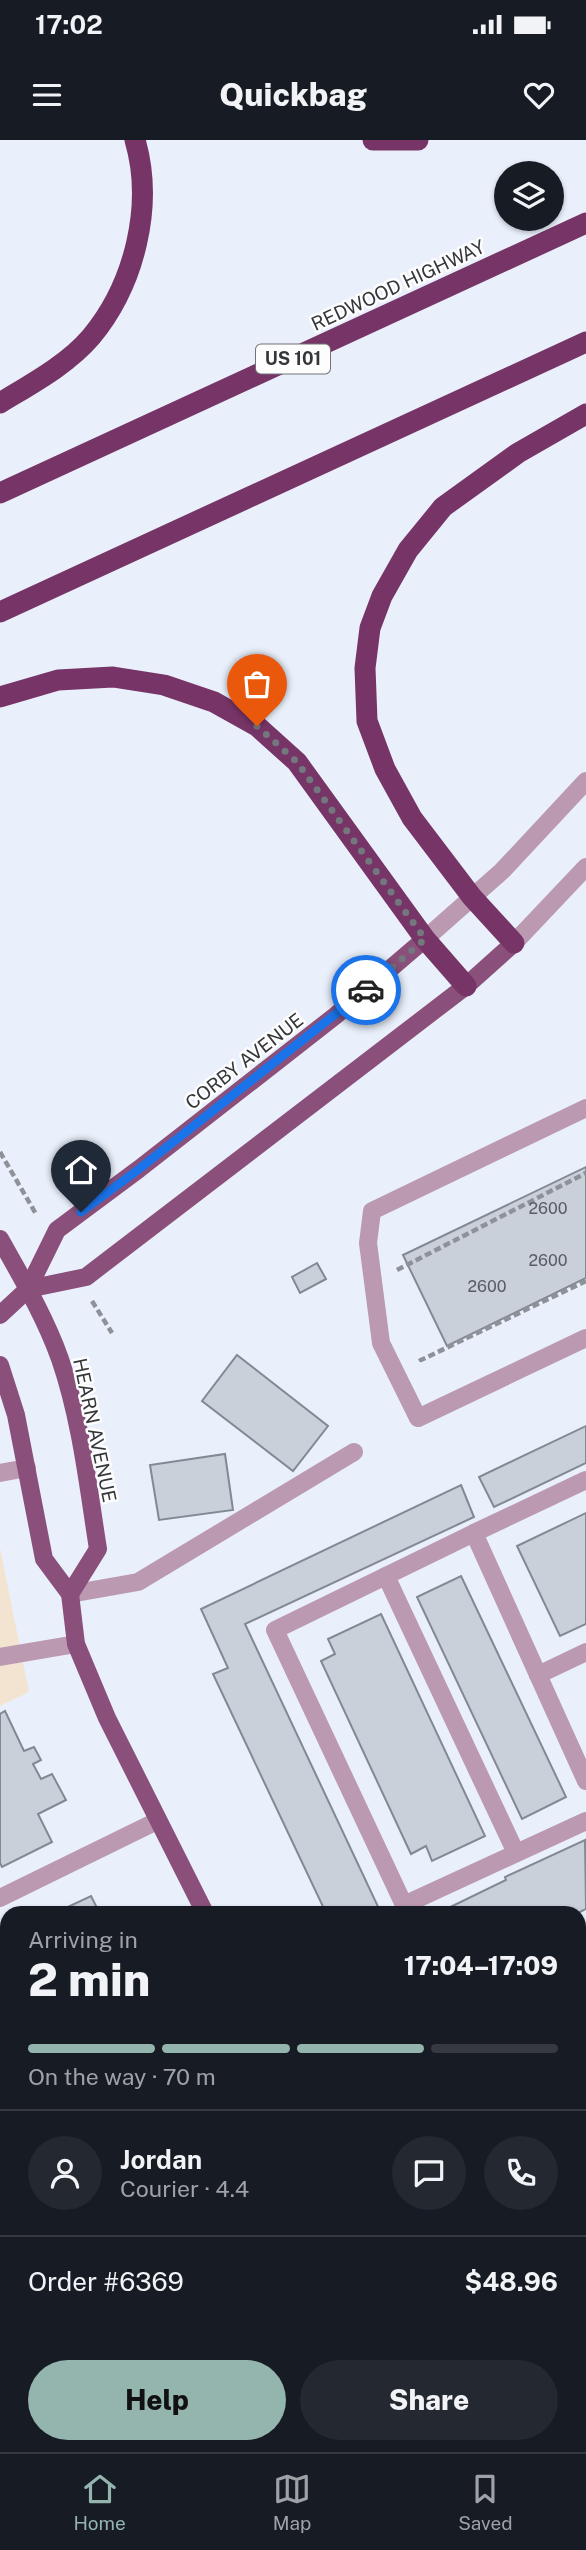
<!DOCTYPE html>
<html lang="en">
<head>
<meta charset="utf-8">
<style>
	body { margin:0; font-family:"Public Sans",sans-serif; background:#242831; color:#f1f3f6; height:100vh; display:flex; flex-direction:column; font-size:26px; white-space:nowrap }
	* { box-sizing:border-box; margin:0 }
	p { font-size:23px; color:#9ea1a6 }
	.icon { flex:none; width:38px; height:38px; fill:none; stroke:currentColor; stroke-width:2; stroke-linecap:round; stroke-linejoin:round }
	.map { position:relative; flex:1; overflow:hidden }
	.drawer { position:absolute; left:0px; top:1766px; width:586px; height:548px; display:flex; flex-direction:column; background:#171b24; border-radius:21px 21px 0 0; box-shadow:0 2px 5px #0004 }
	.drawer>* { flex:none }
	.buttons { position:absolute; left:494px; top:21px; display:grid; gap:14px }
	.buttons a { display:grid; place-items:center; width:70px; height:70px; border-radius:50%; background:#171b24; box-shadow:0 2px 5px #0004; font-size:35px }
	.pin { position:absolute; display:grid; place-items:center; width:60px; height:60px; color:#fff; margin:-72px -30px; border-radius:50% 50% 50% 0; rotate:-45deg; box-shadow:0 0 7px #0007 }
	.pin .icon { rotate:45deg }
	.courier { position:absolute; display:grid; place-items:center; width:70px; height:70px; margin:-35px; border:5px solid #1a73e8; border-radius:50%; background:#fff; color:#222; box-shadow:0 2px 9px #0007 }
	.head em { font-style:normal; font-weight:800 }
	.head div { display:flex; flex-direction:column-reverse }
	.head { display:flex; align-items:center; justify-content:space-between; height:119px; padding:0 28px }
	h1 { font-size:46px; font-weight:800; line-height:52px }
	.bar { display:grid; grid-template-columns:repeat(4,1fr); gap:10px 7px; align-content:center; height:84px; padding:0 28px }
	.bar i { height:9px; border-radius:5px; background:#363941 }
	.bar .active { background:#94b4ae }
	.bar p { grid-column:span 4 }
	.line { display:flex; align-items:center; gap:18px; padding:0 28px; border-top:2px solid #363941 }
	.line div { flex:1 }
	.round { display:grid; place-items:center; flex:none; width:74px; height:74px; border-radius:37px; background:#242831 }
	.action { display:flex; gap:14px; margin-top:auto; padding:14px 28px }
	.action a { flex:1; height:80px; border-radius:42px; background:#94b4ae; color:#111; font-size:28px; font-weight:800; line-height:80px; text-align:center }
	.action a+a { background:#242831; color:#f1f3f6 }
	.status { display:flex; justify-content:space-between; align-items:center; height:49px; padding:0 35px; background:#171b24; direction:ltr }
	.status svg { height:19px; fill:currentColor }
	header { display:flex; justify-content:space-between; align-items:center; height:91px; padding:0 28px; background:#171b24; font-size:32px; font-weight:800 }
	.tab-bar { display:flex; justify-content:space-around; align-items:center; height:98px; border-top:2px solid #363941; background:#171b24; font-size:19px; color:#9ea1a6 }
	.tab-bar a { display:grid; justify-items:center; gap:4px }
	.tab-bar .active { color:#94b4ae }
	.map>svg:first-child { display:block }
</style>
</head>
<body>
<div class="status"><b>17:02</b><svg viewBox="0 0 49 12"><path d="M0 12V9h3v3zM5 12V6h3v6zM10 12V3h3v9zM15 12V0h3v12zM26 1h20v11H26zM47 4h2v5h-2z"/></svg></div>
<header><svg class="icon" aria-label="menu" viewBox="0 0 24 24"><path d="M4 6h16M4 12h16M4 18h16"/></svg>Quickbag<svg class="icon" aria-label="heart" viewBox="0 0 24 24"><path d="M12 20l-8-8c-3-5 5-10 8-4 3-6 11-1 8 4z"/></svg></header>
<div class="map">
<svg width="586" height="2312" viewBox="0 0 586 2312">
	<rect width="100%" height="100%" fill="#e9f0fb"/>
	<path fill="#f2e4d0" d="M0,1408L29,1552L0,1566Z"/>
	<g fill="#c9d0da" stroke="#828992" stroke-width="2">
		<path d="M586,1027V1138L447,1206L403,1115Z"/>
		<path d="M317,1123L326,1139L300,1153L292,1137Z"/>
		<path d="M237,1215L328,1286L293,1331L202,1261Z"/>
		<path d="M586,1286V1323L494,1367L479,1337Z"/>
		<path d="M225,1314L233,1370L159,1380L150,1325Z"/>
		<path d="M461,1345L474,1377L245,1484L381,1773H326L213,1534L228,1528L201,1469Z"/>
		<path d="M586,1373V1484L560,1496L517,1406Z"/>
		<path d="M461,1436L566,1657L522,1679L417,1457Z"/>
		<path d="M381,1474L485,1696L432,1721L426,1706L411,1714L321,1521L335,1514L328,1499Z"/>
		<path d="M5,1571L24,1611L34,1607L41,1620L33,1624L41,1639L52,1634L66,1660L38,1674L52,1702L2,1727L0,1723V1574Z"/>
		<path d="M585,1700L586,1769L578,1773H521L520,1771L438,1773L506,1740L505,1737Z"/>
		<path d="M91,1756L99,1772L108,1768L110,1773H55Z"/>
		<path d="M0,1952L7,1966V1980L0,1984Z"/>
		<path d="M0,2094L7,2109V2122L0,2126Z"/>
		<path d="M1,2278L3,2283L7,2282V2306H84L69,2312H0Z"/>
		<path d="M181,2306H233L236,2312H183Z"/>
	</g>
	<g fill="none" stroke-linecap="round" stroke-linejoin="round">
		<g stroke="#8d9299" stroke-width="4.5" stroke-dasharray="7 3.5" stroke-linecap="butt">
			<path d="M0,1012L36,1074"/>
			<path d="M397,1130L586,1033"/>
			<path d="M92,1161L112,1193"/>
			<path d="M420,1218L421,1220L586,1141"/>
			<path d="M579,2046L586,2043"/>
		</g>
		<g stroke="#bb99b0" stroke-width="18">
			<path d="M425,799L502,731L586,641"/>
			<path d="M514,803L586,727"/>
			<path d="M586,968L372,1071L368,1103L381,1203L418,1278L586,1198"/>
			<path d="M0,1333L27,1328"/>
			<path d="M586,1340L474,1393L586,1641"/>
			<path d="M474,1393L275,1490L404,1765L586,1681"/>
			<path d="M386,1436L516,1713"/>
			<path d="M70,1454L138,1442L354,1312"/>
			<path d="M0,1517L76,1504"/>
			<path d="M538,1535L586,1512"/>
			<path d="M0,1758L157,1681"/>
			<path d="M579,1933L586,1930"/>
			<path d="M579,2098L586,2089"/>
			<path d="M579,2129L586,2144"/>
			<path d="M0,2198L7,2194"/>
			<path d="M249,2306L251,2312"/>
		</g>
		<g stroke="#8a507b" stroke-width="18">
			<path d="M0,1099C22,1138 45,1177 60,1219C81,1280 88,1346 98,1409L70,1454"/>
			<path d="M28,1149L86,1137L466,846L514,803"/>
			<path d="M0,1175L28,1149L57,1090L139,1029L335,876L425,799"/>
			<path d="M0,1225L16,1275L44,1419L70,1454L76,1504L107,1578L205,1773"/>
			<path d="M474,2306L477,2312"/>
		</g>
		<g stroke="#773567" stroke-width="21">
			<path d="M373,0H418"/>
			<path d="M0,263C31,244 67,225 91,197C135,144 154,65 135,0"/>
			<path d="M0,353L586,83"/>
			<path d="M0,472L586,202"/>
			<path d="M0,557L58,540L113,537L164,545L214,562L257,586L297,622L425,799L466,846"/>
			<path d="M514,803L472,757L412,678L385,629L367,581L365,528L370,488L382,456L408,410L443,367L518,313L586,274"/>
		</g>
	</g>
	<g fill="none" stroke-linecap="round" stroke-linejoin="round">
		<path stroke="#73777e" stroke-width="7" stroke-dasharray="0 12.6" d="M257,586L297,622L425,799L366,850"/>
		<path stroke="#1a73e8" stroke-width="9" d="M81,1072L139,1029L366,850"/>
	</g>
	<g text-anchor="middle" stroke-width="5" stroke-linejoin="round" paint-order="stroke">
		<g font-size="16" fill="#595c62">
			<text x="548" y="1074">2600</text>
			<text x="548" y="1126">2600</text>
			<text x="487" y="1152">2600</text>
		</g>
		<rect fill="#fdfdfd" stroke="#707274" stroke-width="2" x="256" y="204.5" width="74" height="29" rx="5"/>
		<g font-size="18" font-weight="bold" fill="#34363a">
			<text x="293" y="225">US 101</text>
		</g>
		<g font-size="19" fill="#34363a" stroke="#fdfdfd">
			<text transform="translate(398 145) rotate(-25)" y="7">REDWOOD HIGHWAY</text>
			<text transform="translate(244 921) rotate(-38)" y="7">CORBY AVENUE</text>
			<text transform="translate(95 1290) rotate(78)" y="7">HEARN AVENUE</text>
		</g>
	</g>
</svg>
<div class="buttons">
<a><svg class="icon" aria-label="layers" viewBox="0 0 24 24"><path d="M12 4l9 5-9 5-9-5zM3 14l9 5 9-5"/></svg></a>
</div>
<div class="pin" style="left:257px;top:586px;background:#ea580c"><svg class="icon" aria-label="bag" viewBox="0 0 24 24"><path d="M5 8h14l-1 12H6zM9 8a3 3 0 0 1 6 0"/></svg></div>
<div class="pin" style="left:81px;top:1072px;background:#1f2937"><svg class="icon" aria-label="home" viewBox="0 0 24 24"><path d="M3 11l9-7 9 7M6 9v11h12V9"/></svg></div>
<div class="courier" style="left:366px;top:850px"><svg class="icon" aria-label="car" viewBox="0 0 24 24"><path d="M5 17H2v-5l4-1 3-4h7l3 4 3 1v5h-3M9 17h6M6 11h13"/><circle cx="7" cy="17" r="2"/><circle cx="17" cy="17" r="2"/></svg></div>
<section class="drawer">
<div class="head"><div><h1>2 min</h1><p>Arriving in</p></div><em>17:04–17:09</em></div>
<div class="bar"><i class="active"></i><i class="active"></i><i class="active"></i><i></i><p>On the way · 70 m</p></div>
<div class="line" style="height:126px"><a class="round"><svg class="icon" aria-label="person" viewBox="0 0 24 24"><circle cx="12" cy="8" r="4"/><path d="M4 21q1-7 8-7t8 7"/></svg></a><div><b>Jordan</b><p>Courier · 4.4</p></div><a class="round"><svg class="icon" aria-label="chat" viewBox="0 0 24 24"><path d="M4 5h16v11H9l-5 4z"/></svg></a><a class="round"><svg class="icon" aria-label="phone" viewBox="0 0 24 24"><path d="M5 4h4l2 5-3 2q2 4 5 5l2-3 5 2v4C11 20 4 13 5 4z"/></svg></a></div>
<div class="line" style="height:91px"><div>Order #6369</div><b>$48.96</b></div>
<div class="action"><a>Help</a><a>Share</a></div>
</section>
</div>
<nav class="tab-bar">
<a class="active"><svg class="icon" aria-label="home" viewBox="0 0 24 24"><path d="M3 11l9-7 9 7M6 9v11h12V9"/></svg>Home</a>
<a><svg class="icon" aria-label="map" viewBox="0 0 24 24"><path d="M3 6l6-2 6 2 6-2v14l-6 2-6-2-6 2zM9 4v14M15 6v14"/></svg>Map</a>
<a><svg class="icon" aria-label="saved" viewBox="0 0 24 24"><path d="M7 4h10v16l-5-4-5 4z"/></svg>Saved</a>
</nav>
</body>
</html>
